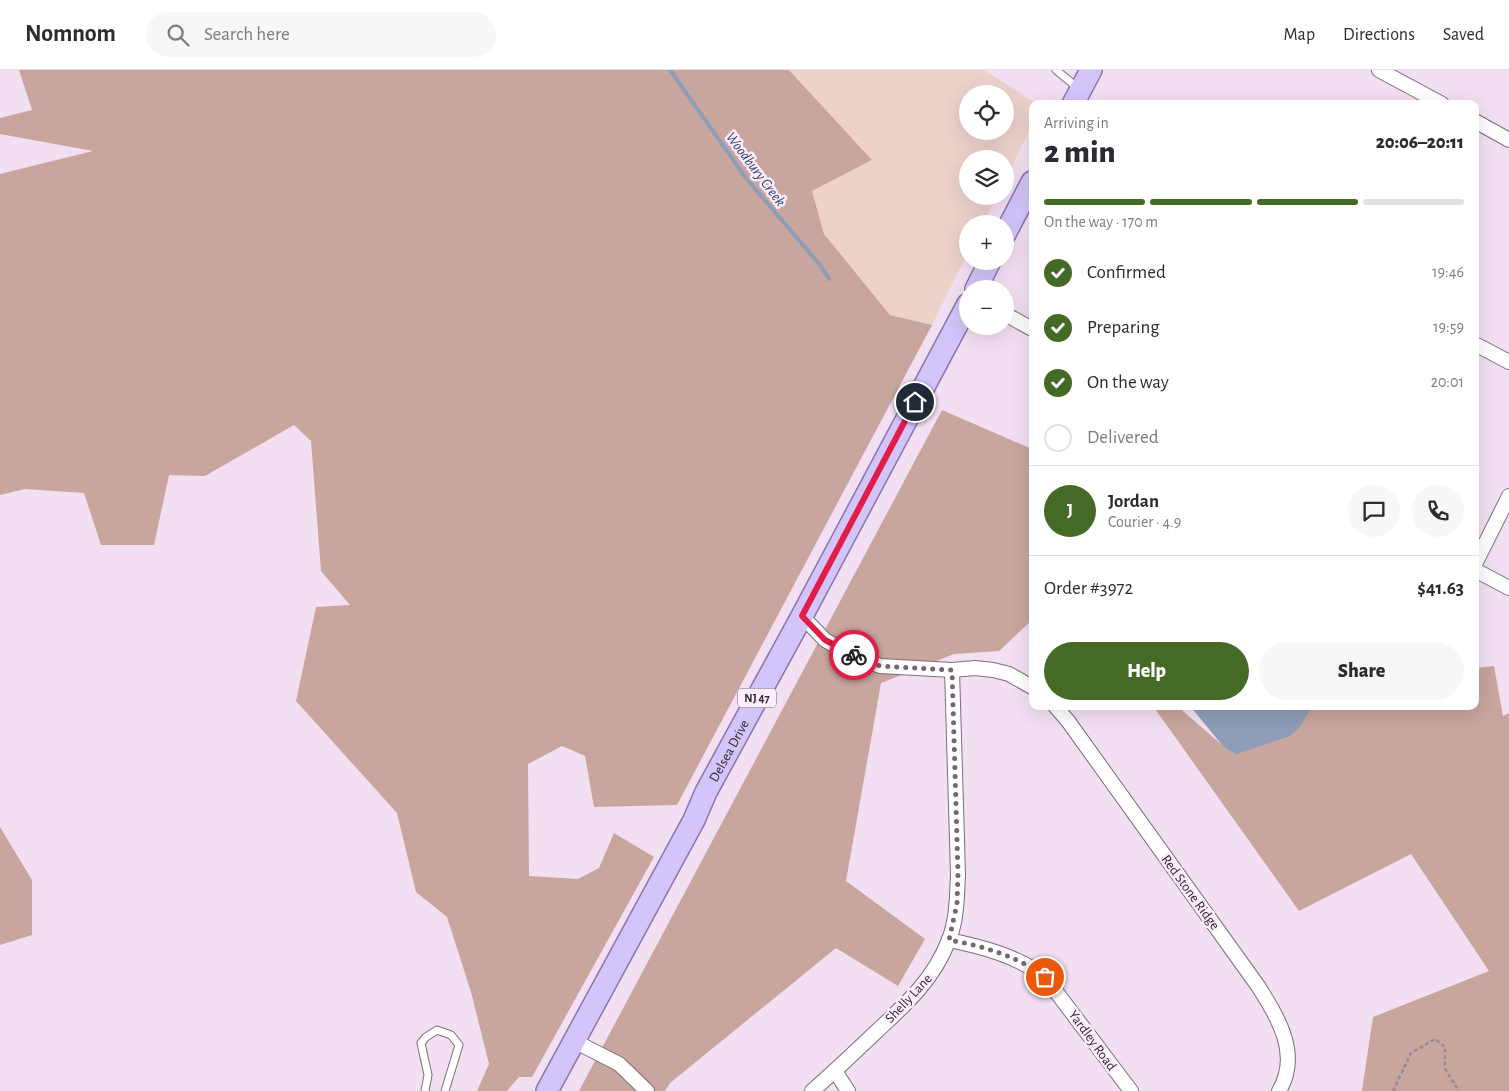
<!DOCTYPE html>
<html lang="en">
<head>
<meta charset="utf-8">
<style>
	body { margin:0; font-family:"Alegreya Sans",sans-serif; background:#f7f7f7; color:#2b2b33; height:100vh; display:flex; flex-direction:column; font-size:19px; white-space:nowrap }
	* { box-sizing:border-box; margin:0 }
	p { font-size:16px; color:#7c7c81 }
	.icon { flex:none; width:28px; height:28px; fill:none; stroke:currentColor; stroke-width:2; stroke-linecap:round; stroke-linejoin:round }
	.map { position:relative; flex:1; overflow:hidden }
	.sheet { position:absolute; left:1029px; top:30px; width:450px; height:610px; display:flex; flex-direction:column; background:#fff; border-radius:10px; box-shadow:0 5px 20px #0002 }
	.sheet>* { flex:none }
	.buttons { position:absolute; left:959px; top:15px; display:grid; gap:10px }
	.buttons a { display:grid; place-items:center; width:55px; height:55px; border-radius:50%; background:#fff; box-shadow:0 5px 20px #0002; font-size:25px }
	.pin { position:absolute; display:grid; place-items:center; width:42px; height:42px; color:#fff; margin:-21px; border:2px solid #fff; border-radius:50%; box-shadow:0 1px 5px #0007 }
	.courier { position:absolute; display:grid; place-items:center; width:50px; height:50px; margin:-25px; border:4px solid #e11d48; border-radius:50%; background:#fff; color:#222; box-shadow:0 1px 6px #0007 }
	.summary em { font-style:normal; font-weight:800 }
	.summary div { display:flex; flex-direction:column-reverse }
	.summary { display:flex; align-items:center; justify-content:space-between; height:85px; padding:0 15px }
	h1 { font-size:32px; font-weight:800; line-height:38px }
	.bar { display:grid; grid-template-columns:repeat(4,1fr); gap:8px 5px; align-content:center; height:60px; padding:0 15px }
	.bar i { height:6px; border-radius:4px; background:#e1e1e2 }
	.bar .active { background:#446a25 }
	.bar p { grid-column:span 4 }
	.line { display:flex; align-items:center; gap:12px; padding:0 15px; border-top:1px solid #e1e1e2 }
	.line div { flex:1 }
	.round { display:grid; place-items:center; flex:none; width:52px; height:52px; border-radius:26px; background:#f7f7f7 }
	ol { padding:0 15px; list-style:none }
	li { display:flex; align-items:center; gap:15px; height:55px }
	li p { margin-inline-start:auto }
	li .icon { padding:5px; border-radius:50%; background:#446a25; color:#fff; stroke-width:4 }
	li:last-child { color:#7c7c81 }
	li i { width:28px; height:28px; border:2px solid #e1e1e2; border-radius:50% }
	.primary-button { display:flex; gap:10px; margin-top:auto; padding:10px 15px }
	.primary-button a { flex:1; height:58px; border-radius:30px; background:#446a25; color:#fff; font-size:20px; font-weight:800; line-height:58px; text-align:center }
	.primary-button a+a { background:#f7f7f7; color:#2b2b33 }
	header { display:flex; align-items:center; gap:30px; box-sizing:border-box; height:70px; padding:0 25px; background:#fff; border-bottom:1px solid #e1e1e2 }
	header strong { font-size:24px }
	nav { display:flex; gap:28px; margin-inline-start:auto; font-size:18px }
	.search { width:350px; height:45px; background:#f7f7f7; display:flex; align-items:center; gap:12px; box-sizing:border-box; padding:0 18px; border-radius:28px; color:#7c7c81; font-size:19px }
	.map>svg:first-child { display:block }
</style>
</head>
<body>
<header>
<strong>Nomnom</strong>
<div class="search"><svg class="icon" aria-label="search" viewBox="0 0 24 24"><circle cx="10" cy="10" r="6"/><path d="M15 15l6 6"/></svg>Search here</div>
<nav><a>Map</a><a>Directions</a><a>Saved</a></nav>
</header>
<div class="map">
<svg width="1509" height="1021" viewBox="0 0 1509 1021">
	<rect width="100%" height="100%" fill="#f3dff2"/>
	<path fill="#edd2cc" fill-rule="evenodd" d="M789,0H984L1038,34H1032V55L1005,110V89H968V126H997L983,154H968L967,184L932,255L890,245L824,164L812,121L872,90ZM968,24H1005V61H968Z"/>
	<g fill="#c8a59d">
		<path d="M19,0H789L872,90L812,121L824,164L890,245L932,255L677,735L594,737L585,686L562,676L528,694L529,806L578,809L599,798L614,763L654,787L532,1007H519L507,1021H477L489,994L471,922L447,847L416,822L397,743L296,631L316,537L350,535L321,501L311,371L294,355L205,406L169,405L154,475H101L84,423L25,419L0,425V104L93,81L0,64V48L32,40Z"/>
		<path d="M942,340L1032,379V550L999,581L954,584L881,613L846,811L925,869L898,916L836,878L670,1013L665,1021H579Z"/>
		<path d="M1494,596L1503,646L1509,643V1021H1362L1373,947L1489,901L1411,784L1299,841L1153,636H1177L1228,680L1309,636H1475V598Z"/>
		<path d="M0,757L32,810V865L0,875Z"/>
	</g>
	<path fill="#8f9eb8" d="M1190,636H1312L1300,657L1290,666L1237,684L1228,680L1222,675Z"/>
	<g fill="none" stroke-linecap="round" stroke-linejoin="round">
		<path stroke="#8f9eb8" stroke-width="4" d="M670,0L746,108L820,195L829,209"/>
		<g stroke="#7e6c7d" stroke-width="9">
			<g id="service">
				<path d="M1056,0L1078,18"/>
				<path d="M425,1021L428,1005L421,973L426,967L437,960L451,965L459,975L445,1021"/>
			</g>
		</g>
		<g stroke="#7e6c7d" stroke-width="16">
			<g id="minor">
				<path d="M1379,0L1442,34"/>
				<path d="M1475,51L1509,70"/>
				<path d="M1005,244L1032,259"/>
				<path d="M1475,274L1509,292"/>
				<path d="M1475,494L1509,426"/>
				<path d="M1475,500L1509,518"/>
				<path d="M802,546L825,570L844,581L880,596L952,600L975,598L993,600L1009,604L1032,617"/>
				<path d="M1055,636L1068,651L1258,916C1278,948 1301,984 1279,1021"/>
				<path d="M949,870C983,877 1017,886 1045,907L1131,1021"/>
				<path d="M574,971L619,994L647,1021"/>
				<path d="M835,1001L848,1021"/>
				<path d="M812,1021C834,1002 856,981 877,961C906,934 933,910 948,872C957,851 957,827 958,804L952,600"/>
			</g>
		</g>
		<g stroke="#8675b0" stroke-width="24">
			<g id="primary">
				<path d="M1073,34L1091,0"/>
				<path d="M1005,164L1032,112"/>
				<path d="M976,219L990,191"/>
				<path id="s1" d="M547,1021L694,750L706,722L802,546L968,234"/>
			</g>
		</g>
		<path stroke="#988a97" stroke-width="2.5" stroke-dasharray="4 2.5" stroke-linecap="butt" d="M1393,1021L1411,983L1435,969L1445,977V999L1459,1021"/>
		<use href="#service" stroke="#fff" stroke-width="7"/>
		<use href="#minor" stroke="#fff" stroke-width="14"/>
		<use href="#primary" stroke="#d3c5fa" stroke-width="21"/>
	</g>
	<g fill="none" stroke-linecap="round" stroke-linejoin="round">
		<path stroke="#736773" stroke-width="5" stroke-dasharray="0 9" d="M854,585L880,596L952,600L958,804L957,834L949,870C983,876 1017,886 1045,907"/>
		<path stroke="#e11d48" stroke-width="6" d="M854,585L825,570L802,546L915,332"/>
	</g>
	<g text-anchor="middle" stroke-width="5" stroke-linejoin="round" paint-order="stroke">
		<rect fill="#feedfd" stroke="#6c626c" stroke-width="1" x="738" y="618.5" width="38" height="19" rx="4"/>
		<g font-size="12" font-weight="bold" fill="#2e272e">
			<text x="757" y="632">NJ 47</text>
		</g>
		<g font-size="14" fill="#2e272e" stroke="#feedfd">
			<text dy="5" stroke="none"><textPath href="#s1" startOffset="386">Delsea Drive</textPath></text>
			<text transform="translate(1191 822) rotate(54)" y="5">Red Stone Ridge</text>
			<text transform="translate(908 928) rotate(-47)" y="5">Shelly Lane</text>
			<text transform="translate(1093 970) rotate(54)" y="5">Yardley Road</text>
		</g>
		<g font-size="15" font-style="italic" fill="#2f446c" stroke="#feedfd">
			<text transform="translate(756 99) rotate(53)" y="5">Woodbury Creek</text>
		</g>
	</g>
</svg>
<div class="buttons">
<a><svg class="icon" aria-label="locate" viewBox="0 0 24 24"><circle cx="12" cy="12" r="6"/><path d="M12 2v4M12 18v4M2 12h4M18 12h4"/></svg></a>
<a><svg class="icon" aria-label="layers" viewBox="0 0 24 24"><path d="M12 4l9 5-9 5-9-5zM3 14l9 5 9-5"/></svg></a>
<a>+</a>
<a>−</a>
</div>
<div class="pin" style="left:1045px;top:907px;background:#ea580c"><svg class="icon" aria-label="bag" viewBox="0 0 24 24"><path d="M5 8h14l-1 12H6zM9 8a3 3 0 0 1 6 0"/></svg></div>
<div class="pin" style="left:915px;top:332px;background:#1f2937"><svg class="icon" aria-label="home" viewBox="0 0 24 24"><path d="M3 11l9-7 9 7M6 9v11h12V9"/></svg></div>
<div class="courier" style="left:854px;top:585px"><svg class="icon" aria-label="bike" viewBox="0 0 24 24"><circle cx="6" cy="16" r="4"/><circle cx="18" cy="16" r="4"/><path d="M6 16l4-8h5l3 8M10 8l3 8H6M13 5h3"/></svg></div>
<section class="sheet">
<div class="summary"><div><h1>2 min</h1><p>Arriving in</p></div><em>20:06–20:11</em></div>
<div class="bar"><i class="active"></i><i class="active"></i><i class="active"></i><i></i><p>On the way · 170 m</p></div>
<ol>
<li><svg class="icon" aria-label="check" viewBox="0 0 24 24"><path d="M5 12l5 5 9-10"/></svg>Confirmed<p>19:46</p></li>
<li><svg class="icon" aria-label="check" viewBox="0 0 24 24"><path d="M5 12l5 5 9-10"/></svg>Preparing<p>19:59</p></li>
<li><svg class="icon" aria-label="check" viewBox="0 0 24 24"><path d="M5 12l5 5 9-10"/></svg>On the way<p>20:01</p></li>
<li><i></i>Delivered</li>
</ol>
<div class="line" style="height:90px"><b class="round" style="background:#446a25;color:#fff">J</b><div><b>Jordan</b><p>Courier · 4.9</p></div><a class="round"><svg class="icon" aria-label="chat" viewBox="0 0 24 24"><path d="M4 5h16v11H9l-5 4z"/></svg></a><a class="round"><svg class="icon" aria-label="phone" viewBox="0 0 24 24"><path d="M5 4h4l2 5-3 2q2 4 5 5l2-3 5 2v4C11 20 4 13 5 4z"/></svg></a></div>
<div class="line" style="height:65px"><div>Order #3972</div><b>$41.63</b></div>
<div class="primary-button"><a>Help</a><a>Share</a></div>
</section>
</div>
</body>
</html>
